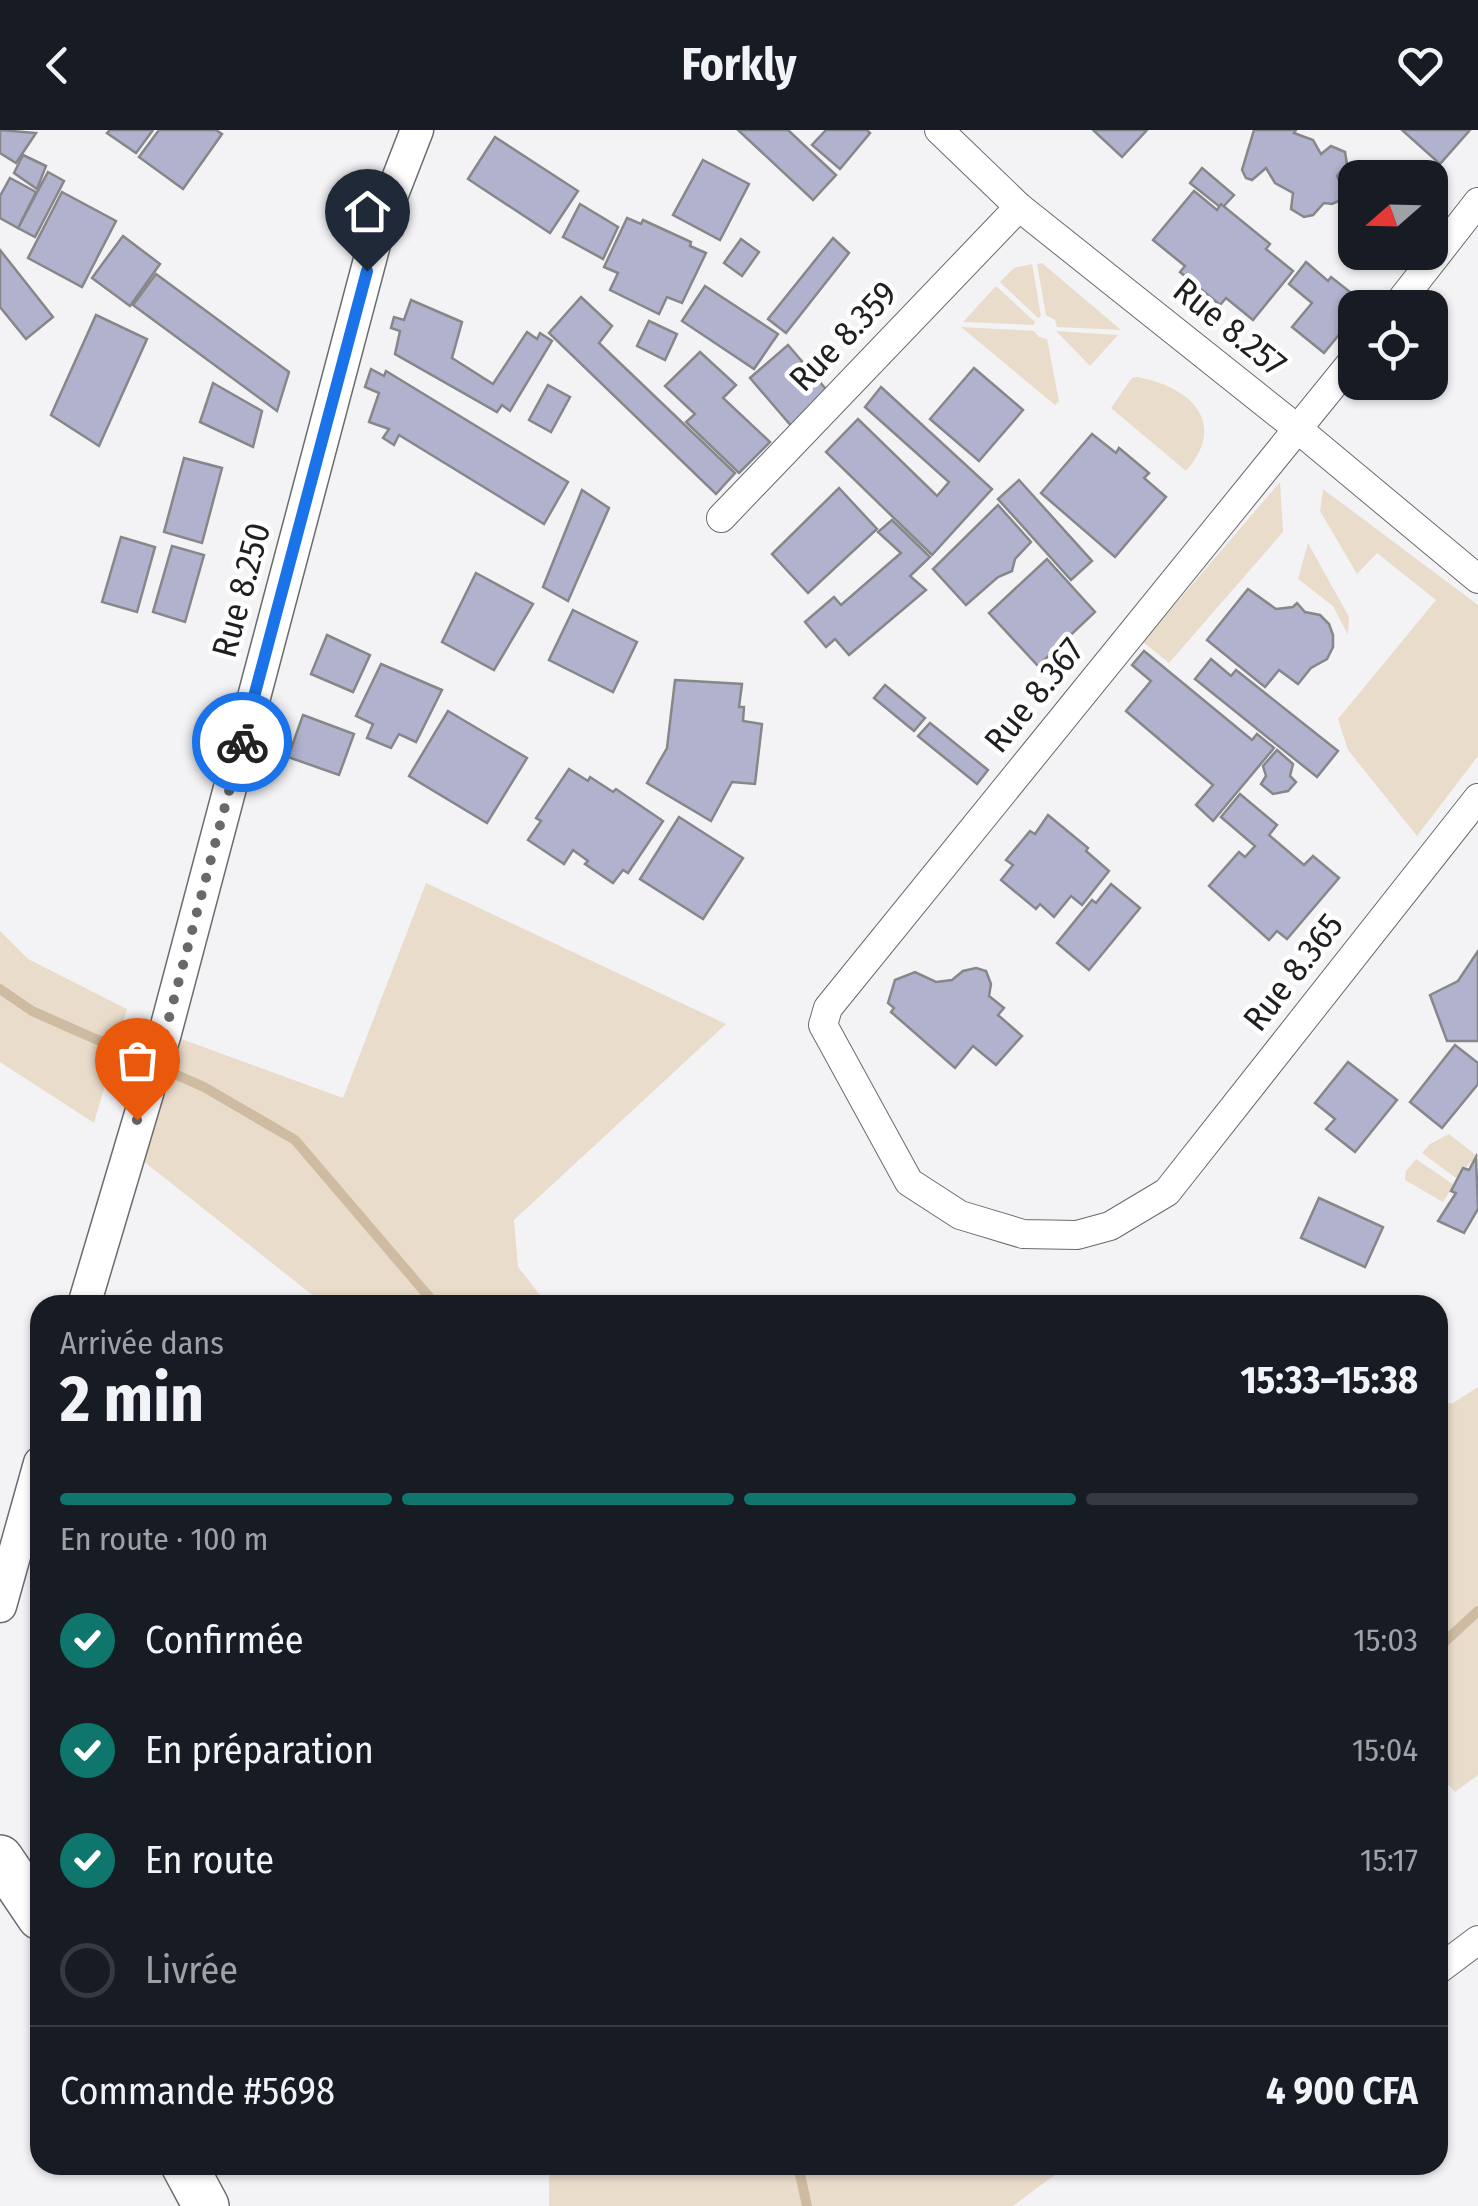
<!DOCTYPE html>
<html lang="fr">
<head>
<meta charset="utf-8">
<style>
	body { margin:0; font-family:"Fira Sans Condensed",sans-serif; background:#20242c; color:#f1f3f6; height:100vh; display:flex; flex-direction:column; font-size:38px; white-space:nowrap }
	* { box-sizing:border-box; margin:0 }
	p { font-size:32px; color:#9ea1a6 }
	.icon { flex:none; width:55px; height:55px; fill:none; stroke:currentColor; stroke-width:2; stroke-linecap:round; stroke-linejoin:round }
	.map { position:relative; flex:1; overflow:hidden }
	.side { position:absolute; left:30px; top:1165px; width:1418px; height:880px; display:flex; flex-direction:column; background:#171b24; border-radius:30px; box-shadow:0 2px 8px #0004 }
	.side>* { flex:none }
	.needle { width:65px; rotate:250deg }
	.controls { position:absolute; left:1338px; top:30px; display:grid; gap:20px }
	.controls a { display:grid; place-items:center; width:110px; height:110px; border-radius:20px; background:#171b24; box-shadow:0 2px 8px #0004; font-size:50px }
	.pin { position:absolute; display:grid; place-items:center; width:85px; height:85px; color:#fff; margin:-102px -42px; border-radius:50% 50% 50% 0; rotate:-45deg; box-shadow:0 0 10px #0007 }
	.pin .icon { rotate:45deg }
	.courier { position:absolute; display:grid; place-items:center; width:100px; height:100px; margin:-50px; border:8px solid #1a73e8; border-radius:50%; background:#fff; color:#222; box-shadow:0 2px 12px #0007 }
	.head em { font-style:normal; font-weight:700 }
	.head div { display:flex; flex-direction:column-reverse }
	.head { display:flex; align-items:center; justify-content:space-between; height:170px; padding:0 30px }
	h1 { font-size:65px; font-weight:700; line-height:75px }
	.bar { display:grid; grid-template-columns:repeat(4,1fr); gap:15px 10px; align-content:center; height:120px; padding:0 30px }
	.bar i { height:12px; border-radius:8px; background:#363941 }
	.bar .selected { background:#0f766e }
	.bar p { grid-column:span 4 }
	.line { display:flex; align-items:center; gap:25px; padding:0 30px; border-top:2px solid #363941 }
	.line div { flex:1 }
	ol { padding:0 30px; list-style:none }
	li { display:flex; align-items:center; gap:30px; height:110px }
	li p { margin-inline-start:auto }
	li .icon { padding:10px; border-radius:50%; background:#0f766e; color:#fff; stroke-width:4 }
	li:last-child { color:#9ea1a6 }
	li i { width:55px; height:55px; border:5px solid #363941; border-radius:50% }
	header { display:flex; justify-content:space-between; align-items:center; height:130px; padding:0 30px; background:#171b24; font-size:45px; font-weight:700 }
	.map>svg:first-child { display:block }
</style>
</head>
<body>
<header><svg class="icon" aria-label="back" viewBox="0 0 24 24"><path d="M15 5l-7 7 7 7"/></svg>Forkly<svg class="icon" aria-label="heart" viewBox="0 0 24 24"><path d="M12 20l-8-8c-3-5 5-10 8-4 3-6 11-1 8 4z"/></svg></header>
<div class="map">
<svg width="1478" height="2076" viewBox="0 0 1478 2076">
	<rect width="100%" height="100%" fill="#f3f3f6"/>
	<g fill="#e9dccb">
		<path d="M1042,133L1121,200L1057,197L1055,190L1046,185L1037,134Z"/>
		<path d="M1032,134L1041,186L1038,188L1000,152L1014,138Z"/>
		<path d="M996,156L1035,192L1034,195L963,192Z"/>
		<path d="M961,197L1034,201L1039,207L1047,209L1059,271L1055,275Z"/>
		<path d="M1056,201L1118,205L1090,236Z"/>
		<path d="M1137,247C1189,256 1229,292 1186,341L1111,278L1132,248Z"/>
		<path d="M1280,352L1283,402L1169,533L1143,512Z"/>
		<path d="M1323,359L1478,475V626L1417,706L1348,620L1338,589L1436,470L1377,423L1357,444L1320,381Z"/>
		<path d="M1308,413L1349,487L1348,505L1333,476L1298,449Z"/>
		<path d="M426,753L726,894L514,1090L518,1137L548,1175H325L128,1019L165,903L343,968Z"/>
		<path d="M0,801L28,829L127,879L94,993L0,932Z"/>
		<path d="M1449,1004L1477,1026L1456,1048L1422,1023L1430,1014Z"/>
		<path d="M1416,1029L1454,1055L1443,1072L1405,1050L1406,1041Z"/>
		<path d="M1478,1257V1645L1455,1662L1438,1644V1274L1453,1273Z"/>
		<path d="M554,2035H1068L1013,2076H549V2047Z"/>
	</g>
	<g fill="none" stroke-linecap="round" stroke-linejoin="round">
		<g stroke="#cebba2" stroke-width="10">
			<path d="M0,859L32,881L204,957L295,1010L436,1175"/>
			<path d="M1438,1518L1478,1481"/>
			<path d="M798,2035L807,2076"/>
		</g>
	</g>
	<g fill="#b1b2ce" stroke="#87878a" stroke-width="2.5">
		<path d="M0,0L36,3L16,33L0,23Z"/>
		<path d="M110,0H153L136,23L107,3Z"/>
		<path d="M159,0H216L222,4L183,59L139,27Z"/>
		<path d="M738,0H788L836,45L813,70Z"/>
		<path d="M826,0H867L870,3L840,39L812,15Z"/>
		<path d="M1093,0H1147L1122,27Z"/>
		<path d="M1254,0H1296L1294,3L1313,10L1321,24L1331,16L1345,22L1347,34L1337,46L1342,56L1341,70L1332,74L1324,73L1313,85L1304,87L1291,79L1293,63L1275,53L1266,38L1252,50L1246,48L1242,40Z"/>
		<path d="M1402,0H1470L1440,34Z"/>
		<path d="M495,7L578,61L550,103L468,49Z"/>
		<path d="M23,25L46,36L37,59L14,43Z"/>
		<path d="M703,30L749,54L720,110L673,85Z"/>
		<path d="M1202,38L1234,65L1224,76L1220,77L1190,53Z"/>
		<path d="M48,42L64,51L35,107L18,98Z"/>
		<path d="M10,48L36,62L18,98L0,88V66Z"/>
		<path d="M1194,61L1217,80L1221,74L1270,114L1266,119L1293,141L1253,190L1226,168L1220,175L1180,142L1185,136L1153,110Z"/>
		<path d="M62,62L116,91L82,157L28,128Z"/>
		<path d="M580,74L618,97L603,129L563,107Z"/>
		<path d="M627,88L641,94L643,90L691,112L690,116L706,123L682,173L667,167L659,184L610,160L618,143L604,137Z"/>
		<path d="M123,106L160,134L130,176L92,148Z"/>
		<path d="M833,108L849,123L786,203L768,189Z"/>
		<path d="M741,109L759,122L742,146L724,133Z"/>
		<path d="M0,120L53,187L26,209L0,177Z"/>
		<path d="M1306,132L1328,151L1331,147L1364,173L1355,178V185L1324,223L1292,197L1312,173L1289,154Z"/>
		<path d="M156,144L289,242L277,281L133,175Z"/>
		<path d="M705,156L778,204L754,239L682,191Z"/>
		<path d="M581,167L612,196L599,213L735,343L716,364L549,203Z"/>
		<path d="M411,170L462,192L452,228L493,254L527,202L537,209L540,203L552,211L510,281L502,275L497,282L395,224L400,201L391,198L394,187L404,190Z"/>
		<path d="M96,185L147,209L99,316L51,285Z"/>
		<path d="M649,191L677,204L665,230L637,216Z"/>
		<path d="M788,215L831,265L793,298L750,248Z"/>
		<path d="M700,222L736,255L723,268L770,312L739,343L686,292L695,284L665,256Z"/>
		<path d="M974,238L1023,280L979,331L930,289Z"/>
		<path d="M371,239L384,246L386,241L568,352L544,394L399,305L394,315L383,308L389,299L369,292L379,263L365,257Z"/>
		<path d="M213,253L262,281L253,317L200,292Z"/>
		<path d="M548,255L570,267L551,302L529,290Z"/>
		<path d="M881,257L992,359L932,425L826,322L858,289L937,366L949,352L865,277Z"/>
		<path d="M1092,304L1116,323L1119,318L1149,343L1144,348L1166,367L1115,427L1041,363Z"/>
		<path d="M184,328L222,338L202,413L164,402Z"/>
		<path d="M1019,350L1092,431L1071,450L998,369Z"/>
		<path d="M839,358L877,399L808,463L772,424Z"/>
		<path d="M582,360L609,378L568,471L543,457Z"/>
		<path d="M998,375L1031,412L1015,429L1012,441L998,447L966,475L933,439Z"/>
		<path d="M892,390L930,427L910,446L926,460L849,525L835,509L826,517L805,492L834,467L841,475L901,423L878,402Z"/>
		<path d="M121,407L155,417L137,482L102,472Z"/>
		<path d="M172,416L204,425L185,492L153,482Z"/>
		<path d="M1047,429L1095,482L1038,536L989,483Z"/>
		<path d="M476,443L533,474L494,540L442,512Z"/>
		<path d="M1248,459L1276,479L1293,477L1297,473L1305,482L1320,485L1329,494L1333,505V517L1327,529L1311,538L1298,554L1279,540L1265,557L1207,510Z"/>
		<path d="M573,480L637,512L613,562L549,530Z"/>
		<path d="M327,505L370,525L353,562L311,544Z"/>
		<path d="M1144,521L1252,610L1257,604L1274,618L1213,691L1196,675L1213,655L1126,581L1151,551L1132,535Z"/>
		<path d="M1211,529L1231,546L1236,540L1338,621L1317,647L1195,549Z"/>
		<path d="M381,534L442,560L416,612L399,604L391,618L367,608L373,594L356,586Z"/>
		<path d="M675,550L742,554L739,577H744L743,591L762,594L755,654L732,652L711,691L647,653L667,618Z"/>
		<path d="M885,555L925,588L914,601L874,568Z"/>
		<path d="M448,581L527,628L487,693L409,646Z"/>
		<path d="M303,585L354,604L339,645L288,627Z"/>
		<path d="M930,593L988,640L977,654L918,606Z"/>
		<path d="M1277,620L1293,634L1290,646L1296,652L1288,661L1273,664L1261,654L1266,646L1263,636Z"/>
		<path d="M569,639L588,651L590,647L613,662L616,659L663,691L628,743L623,740L613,753L585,734L588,731L573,720L564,734L528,710L541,691L536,688Z"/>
		<path d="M1240,664L1277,695L1269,705L1304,735L1313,726L1339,748L1287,809L1277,801L1269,810L1209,756L1239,722L1245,727L1255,716L1221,687Z"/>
		<path d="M1048,685L1088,718L1086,721L1109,741L1082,775L1071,766L1054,787L1040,774L1036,779L1001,750L1013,735L1006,730L1030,701L1035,704Z"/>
		<path d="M679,687L743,728L703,789L640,749Z"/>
		<path d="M1111,754L1140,778L1089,840L1057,813L1092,770L1096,773Z"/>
		<path d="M1478,821V911H1447L1430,865L1458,851Z"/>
		<path d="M976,838L986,841L991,854L989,866L1004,878L998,885L1022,906L996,935L973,916L955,938L891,882L894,878L888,873L895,850L915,842L936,852L952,850L963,841Z"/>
		<path d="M1455,915L1478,933V954L1442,998L1410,972Z"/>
		<path d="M1348,932L1397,970L1355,1022L1326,999L1335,989L1315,973Z"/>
		<path d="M1476,1027L1478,1079L1464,1103L1438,1091L1456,1063L1451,1061L1463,1038L1469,1040Z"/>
		<path d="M1319,1068L1383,1097L1365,1137L1301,1108Z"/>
	</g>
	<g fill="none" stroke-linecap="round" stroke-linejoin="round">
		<g stroke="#6a6b6e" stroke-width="30">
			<g id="minor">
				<path d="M939,0L1019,77L1299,300L1478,449"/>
				<path d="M1395,178L1478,72"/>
				<path d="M1355,228L828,878L823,895L909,1052L960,1085L1023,1104L1077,1105L1110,1096L1167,1062L1478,668"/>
				<path d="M721,388L1019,77"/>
				<path d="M1438,1840L1478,1810"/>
			</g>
		</g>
		<g stroke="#6a6b6e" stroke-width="35">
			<g id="tertiary">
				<path d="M84,1175L165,903L377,103L417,0"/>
				<path d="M0,1476L40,1333"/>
			</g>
		</g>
		<g stroke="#6a6b6e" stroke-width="48">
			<g id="trunk">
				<path d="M0,1728L40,1787"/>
				<path d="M184,2035L206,2076"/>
			</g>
		</g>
		<use href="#minor" stroke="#fff" stroke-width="28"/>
		<use href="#tertiary" stroke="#fff" stroke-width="32"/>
		<use href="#trunk" stroke="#fff" stroke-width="45"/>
	</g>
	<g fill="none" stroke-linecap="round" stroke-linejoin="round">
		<path stroke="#69696b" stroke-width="10" stroke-dasharray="0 18" d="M137,990L165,903L242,612"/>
		<path stroke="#1a73e8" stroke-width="12" d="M242,612L367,141"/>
	</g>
	<g text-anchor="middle" stroke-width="9" stroke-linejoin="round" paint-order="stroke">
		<g font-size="35" fill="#1e1f20" stroke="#fff">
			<text transform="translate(1230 197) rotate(39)" y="12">Rue 8.257</text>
			<text transform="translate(843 206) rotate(-46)" y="12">Rue 8.359</text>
			<text transform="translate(241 460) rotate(-75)" y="12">Rue 8.250</text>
			<text transform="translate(1034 565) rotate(-51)" y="12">Rue 8.367</text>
			<text transform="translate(1293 842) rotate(-52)" y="12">Rue 8.365</text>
		</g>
	</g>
</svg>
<div class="controls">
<a><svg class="needle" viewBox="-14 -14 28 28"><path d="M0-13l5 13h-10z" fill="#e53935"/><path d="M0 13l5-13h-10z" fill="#9ea1a6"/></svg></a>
<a><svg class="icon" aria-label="locate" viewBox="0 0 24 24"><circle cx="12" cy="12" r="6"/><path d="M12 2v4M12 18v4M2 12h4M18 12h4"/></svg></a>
</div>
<div class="pin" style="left:137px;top:990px;background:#ea580c"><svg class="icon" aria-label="bag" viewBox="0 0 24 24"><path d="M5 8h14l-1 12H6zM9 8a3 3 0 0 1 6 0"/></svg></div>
<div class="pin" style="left:367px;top:141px;background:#1f2937"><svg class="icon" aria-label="home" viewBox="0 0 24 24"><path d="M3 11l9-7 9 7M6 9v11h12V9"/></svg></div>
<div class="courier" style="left:242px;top:612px"><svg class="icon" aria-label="bike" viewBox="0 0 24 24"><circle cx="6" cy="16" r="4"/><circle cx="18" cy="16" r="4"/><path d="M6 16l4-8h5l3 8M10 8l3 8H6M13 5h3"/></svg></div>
<section class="side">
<div class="head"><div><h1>2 min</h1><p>Arrivée dans</p></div><em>15:33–15:38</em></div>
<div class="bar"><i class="selected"></i><i class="selected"></i><i class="selected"></i><i></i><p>En route · 100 m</p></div>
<ol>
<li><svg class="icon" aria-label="check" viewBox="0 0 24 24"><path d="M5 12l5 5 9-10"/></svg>Confirmée<p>15:03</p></li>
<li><svg class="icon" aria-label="check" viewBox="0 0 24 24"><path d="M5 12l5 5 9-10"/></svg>En préparation<p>15:04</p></li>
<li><svg class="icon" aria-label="check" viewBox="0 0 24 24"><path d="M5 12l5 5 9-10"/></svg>En route<p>15:17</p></li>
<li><i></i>Livrée</li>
</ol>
<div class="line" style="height:130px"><div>Commande #5698</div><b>4 900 CFA</b></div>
</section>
</div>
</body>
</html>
